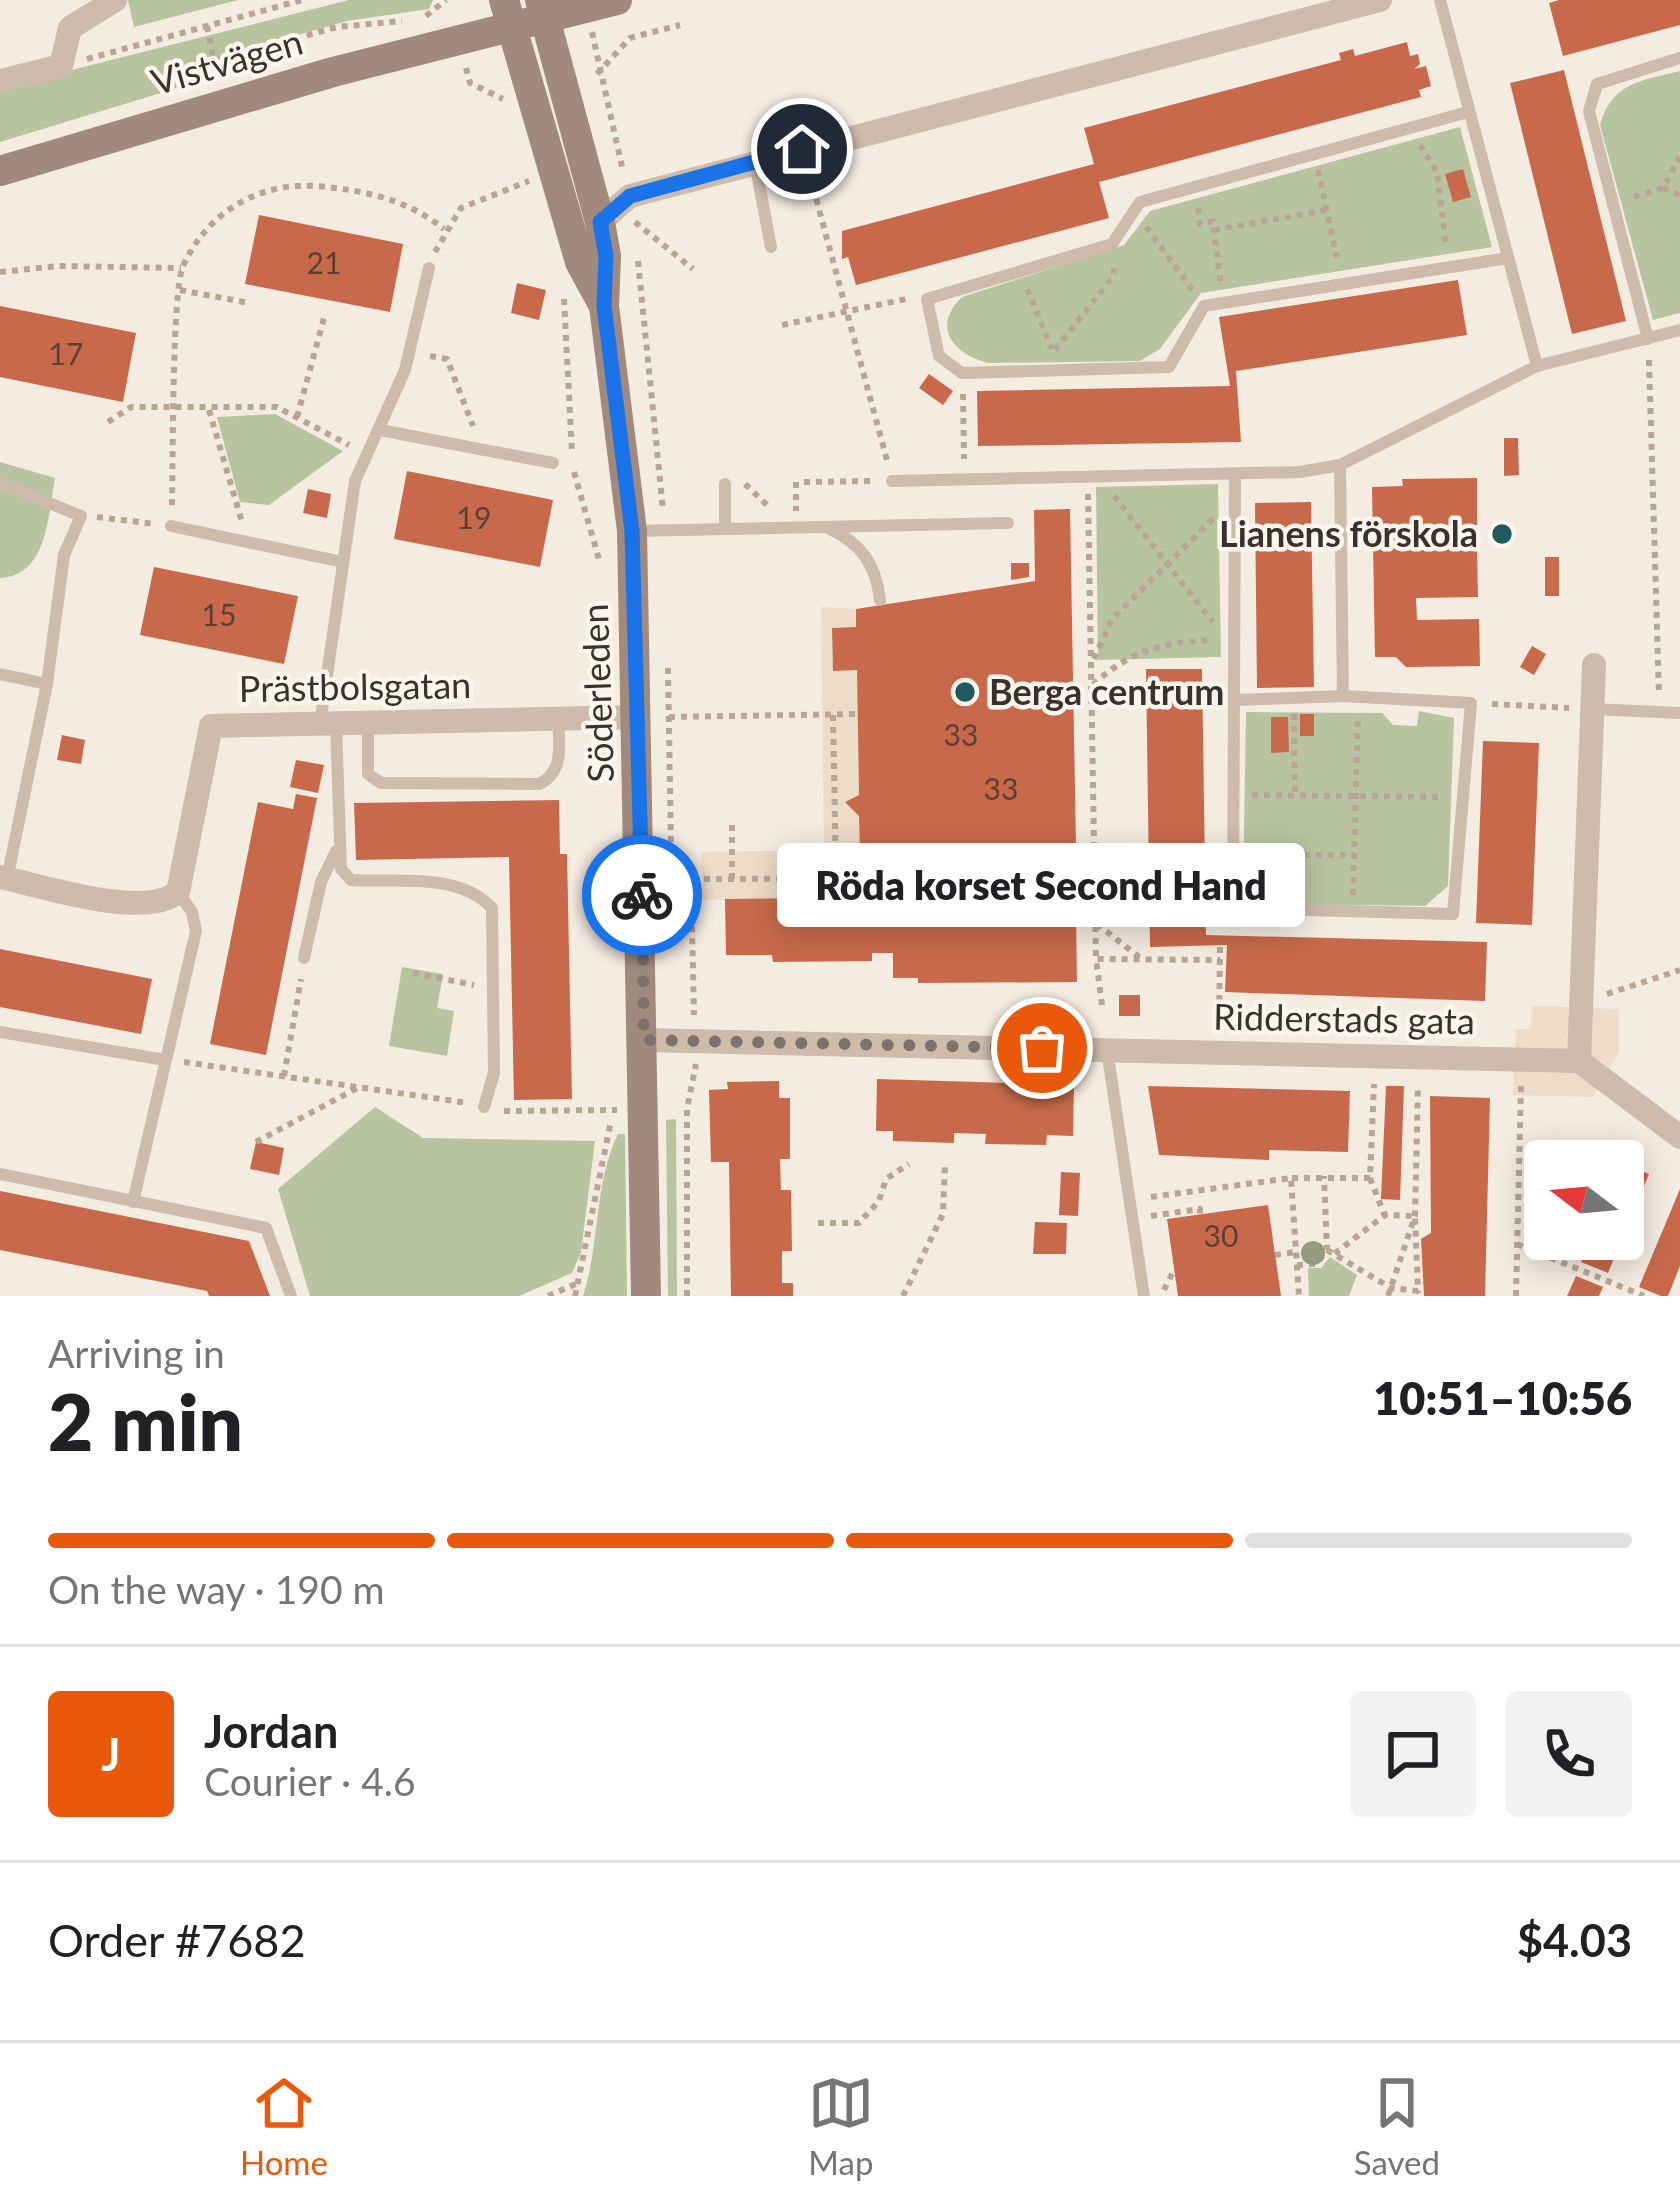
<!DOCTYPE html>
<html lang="en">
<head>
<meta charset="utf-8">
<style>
	body { margin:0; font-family:Lato,sans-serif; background:#f2f2f2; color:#202124; height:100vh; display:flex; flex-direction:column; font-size:45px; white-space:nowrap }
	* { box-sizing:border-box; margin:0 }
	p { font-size:39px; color:#757577 }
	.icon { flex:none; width:66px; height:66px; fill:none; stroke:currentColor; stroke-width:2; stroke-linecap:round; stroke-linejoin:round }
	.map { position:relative; height:1296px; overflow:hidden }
	.side { display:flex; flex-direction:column; background:#fff; flex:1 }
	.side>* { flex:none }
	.needle { width:78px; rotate:286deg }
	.fabs { position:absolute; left:1524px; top:1140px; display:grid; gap:24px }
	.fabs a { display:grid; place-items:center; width:120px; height:120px; border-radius:12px; background:#fff; box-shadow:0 6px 30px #0003; font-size:60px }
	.pin { position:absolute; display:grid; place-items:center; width:102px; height:102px; color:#fff; margin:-51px; border:6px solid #fff; border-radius:50%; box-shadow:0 3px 12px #0007 }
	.courier { position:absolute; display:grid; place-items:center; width:120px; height:120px; margin:-60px; border:9px solid #1a73e8; border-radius:50%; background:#fff; color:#222; box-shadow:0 3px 15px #0007 }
	.bubble { position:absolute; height:84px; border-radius:12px; background:#fff; box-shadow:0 6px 30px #0003; font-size:39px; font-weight:800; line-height:84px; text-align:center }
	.summary em { font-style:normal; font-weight:800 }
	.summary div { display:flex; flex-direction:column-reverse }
	.summary { display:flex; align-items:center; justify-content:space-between; height:204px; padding:0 48px }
	h1 { font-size:78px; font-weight:800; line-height:90px }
	.bar { display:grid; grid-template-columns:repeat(4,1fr); gap:18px 12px; align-content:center; height:144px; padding:0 48px }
	.bar i { height:15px; border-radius:9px; background:#e0e0e0 }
	.bar .selected { background:#ea580c }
	.bar p { grid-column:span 4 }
	.line { display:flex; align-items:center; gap:30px; padding:0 48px; border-top:3px solid #e0e0e0 }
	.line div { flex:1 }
	.round { display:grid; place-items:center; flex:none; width:126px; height:126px; border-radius:12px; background:#f2f2f2 }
	.tabs { display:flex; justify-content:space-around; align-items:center; height:168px; border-top:3px solid #e0e0e0; background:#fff; font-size:33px; color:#757577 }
	.tabs a { display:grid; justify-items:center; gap:6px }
	.tabs .selected { color:#ea580c }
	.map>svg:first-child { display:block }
</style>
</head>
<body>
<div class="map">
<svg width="1680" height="1296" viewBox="0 0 1680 1296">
	<rect width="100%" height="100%" fill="#f4ebe1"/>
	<g fill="#b8c4a0">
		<path d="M128,0H238L134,27Z"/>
		<path d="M349,0H433L429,9L347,21L223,56L174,89L0,142V88Z"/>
		<path d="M1680,71V313L1653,320L1600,125C1612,82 1641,81 1680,71Z"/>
		<path d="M1460,127L1492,247L1201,293L1160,349L1140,361L988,363C953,354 931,327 962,297L1124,245L1150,211Z"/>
		<path d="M275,414L343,451L269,505L240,502L217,417Z"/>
		<path d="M0,462L55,478C48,514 48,576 0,578Z"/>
		<path d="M1218,484L1221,657L1098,660L1096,487Z"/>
		<path d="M1419,711L1454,718L1448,886L1425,906L1260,904L1243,891L1246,712L1382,713L1393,725L1417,726Z"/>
		<path d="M402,967L443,974L437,1008L454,1011L447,1056L389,1046Z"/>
		<path d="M375,1107L423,1138L595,1141L581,1252L572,1273L519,1296H310L278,1189Z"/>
		<path d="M676,1119L677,1296H668L666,1120Z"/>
		<path d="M618,1134H625L627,1296H583C600,1244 594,1183 618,1134Z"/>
		<path d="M1330,1257L1357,1275L1349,1296H1309L1308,1268H1321Z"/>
	</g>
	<g fill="#ecdcc8">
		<path d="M821,607L856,609V627L832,628L833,670H857L859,795L845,802L859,816L860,851L1076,847V911L938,913L928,887L916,897L835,898V893H821L820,898L702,900L701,852L824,850Z"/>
		<path d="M1532,1006L1619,1009V1051L1593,1097L1513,1095L1516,1029H1531Z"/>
	</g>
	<g fill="#c8694b">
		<path d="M1559,0H1680V25L1563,56L1549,3Z"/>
		<path d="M1407,42L1410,56L1418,54L1420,64L1414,69L1426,66L1431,86L1419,90L1421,97L1099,182L1109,218L856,285L848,257L842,259V231L1094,164L1084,128L1341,60L1339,53L1353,49L1355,56Z"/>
		<path d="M1564,70L1626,321L1572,334L1510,83Z"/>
		<path d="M1463,169L1471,197L1453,202L1445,174Z"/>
		<path d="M259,215L403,244L390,312L245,284Z"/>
		<path d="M1458,280L1467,335L1236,371L1241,442L978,446L977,391L1230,386L1219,317Z"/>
		<path d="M517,283L546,290L539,320L511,313Z"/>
		<path d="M0,306L136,333L123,402L0,377Z"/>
		<path d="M929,374L953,391L943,405L919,388Z"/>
		<path d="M1504,438H1518L1519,475L1504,476Z"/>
		<path d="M407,471L553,500L540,567L394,539Z"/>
		<path d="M1477,478V525L1415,526V550L1477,549L1478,597L1416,598L1417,620L1479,619L1480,666L1406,667L1396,657H1375L1372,487L1403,486L1402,479Z"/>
		<path d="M308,489L331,494L327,518L303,513Z"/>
		<path d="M1311,502L1314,687L1257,688L1255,503Z"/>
		<path d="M1070,509L1076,847L860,851L859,816L845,802L859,795L857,670L833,671L832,628L856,627V609L1035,581L1034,510Z"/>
		<rect x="1545" y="557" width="14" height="39"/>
		<path d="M1011,563H1029V577L1011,580Z"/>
		<path d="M154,567L298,596L284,664L140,635Z"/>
		<path d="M1532,646L1546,654L1534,675L1520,667Z"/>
		<path d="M1146,669H1202L1206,935L1487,942L1485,1001L1225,992L1227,945L1150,947Z"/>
		<rect x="1300" y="714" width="14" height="22"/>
		<path d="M1271,717H1288L1289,752L1271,753Z"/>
		<path d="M62,735L85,740L81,764L57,760Z"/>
		<path d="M1483,741L1539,743L1532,925L1476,923Z"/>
		<path d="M296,760L324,765L318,793L290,787Z"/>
		<path d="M296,794L317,798L266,1055L210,1044L258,802L293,809Z"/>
		<path d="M559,800L560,854H567L572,1099L514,1100L509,857L356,860L354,803Z"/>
		<path d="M928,887L938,913L1076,911L1077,982L918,983V978H893V953H872V961L773,962L772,955H726L725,899L820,898V893H835V898L916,897Z"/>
		<path d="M0,949L152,979L141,1034L0,1007Z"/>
		<rect x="1119" y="995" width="21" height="21"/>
		<path d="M877,1079L1074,1085L1073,1136L1047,1135L1046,1145L985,1144L986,1134L954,1133V1143L893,1141V1131H876Z"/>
		<path d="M779,1081V1098H790V1159H780L781,1190H791L792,1251H782V1283H793V1296H731L729,1162H711L709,1090L728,1089L727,1082Z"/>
		<path d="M1148,1086L1350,1091L1348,1152L1269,1150V1160L1159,1155Z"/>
		<path d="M1386,1086H1404L1400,1200L1381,1199Z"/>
		<path d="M1430,1096L1490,1098L1485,1296H1424L1421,1239L1431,1233Z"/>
		<path d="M256,1142L284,1148L279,1175L250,1169Z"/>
		<path d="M1623,1163L1649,1174L1623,1237Z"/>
		<path d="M1061,1172L1080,1173L1078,1216L1059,1215Z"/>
		<path d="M1680,1189V1266L1668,1296H1661L1639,1287Z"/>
		<path d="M0,1191L249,1241L270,1296H209L207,1291L0,1250Z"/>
		<path d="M1268,1205L1281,1296H1178L1167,1219Z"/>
		<path d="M1035,1222L1067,1223L1066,1254H1033Z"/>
		<path d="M1591,1239H1622L1608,1273L1581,1262Z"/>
		<path d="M1576,1276L1603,1287L1599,1296H1567Z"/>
	</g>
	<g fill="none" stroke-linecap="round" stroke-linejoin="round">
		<g stroke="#b9a596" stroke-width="6" stroke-dasharray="6 6" stroke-linecap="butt">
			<path d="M426,16L446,0"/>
			<path d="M207,26L214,61L337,27L402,21"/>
			<path d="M592,32L623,171"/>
			<path d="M87,59L302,0"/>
			<path d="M466,68L470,83L503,99"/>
			<path d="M597,74L630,38L680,25"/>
			<path d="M1420,145L1437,172L1446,246"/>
			<path d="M1318,170L1338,263"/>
			<path d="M810,176L888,464"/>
			<path d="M1663,188L1680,195"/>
			<path d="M1634,197L1663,188L1680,156"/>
			<path d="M1198,208L1200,224L1213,221L1221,287"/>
			<path d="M635,222L693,269"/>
			<path d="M1146,227L1195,293"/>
			<path d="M1214,230L1327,210"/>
			<path d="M435,252L461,208L529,181"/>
			<path d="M638,261L663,510"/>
			<path d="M0,272L58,266L181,268"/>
			<path d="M1027,289L1052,349"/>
			<path d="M180,290L249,303"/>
			<path d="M564,299L572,453"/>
			<path d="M782,325L906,299"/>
			<path d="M1055,350L1112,278L1115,264"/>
			<path d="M430,356L447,359L473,426"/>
			<path d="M1649,360L1659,695"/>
			<path d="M963,394L964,459"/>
			<path d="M209,410L242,522"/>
			<path d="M297,417L324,318"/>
			<path d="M108,422L131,407H277L349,445"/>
			<path d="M574,472L600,563"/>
			<path d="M796,482V511"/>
			<path d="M804,482L872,481"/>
			<path d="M745,484L769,507"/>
			<path d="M1088,494L1096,959"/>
			<path d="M1114,496L1213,622"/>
			<path d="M172,505C173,465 172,290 183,266C208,212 258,182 316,186C363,190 407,199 444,229"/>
			<path d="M97,517L155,524"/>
			<path d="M1094,659L1112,619L1216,516"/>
			<path d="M668,668L671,847L691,879L694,1015"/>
			<path d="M1093,685C1130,650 1164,642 1214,640"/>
			<path d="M1492,704L1569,708"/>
			<path d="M1294,714L1295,795"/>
			<path d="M833,715L836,878"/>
			<path d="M669,717L857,714"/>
			<path d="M1252,795L1443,797"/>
			<path d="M732,825V879"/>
			<path d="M986,849V878"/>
			<path d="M692,879L1096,878"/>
			<path d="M1268,892L1269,855H1354"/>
			<path d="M1353,895L1358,716"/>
			<path d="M1097,924L1139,957"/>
			<path d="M413,973L474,985"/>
			<path d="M1607,994L1680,970"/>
			<path d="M1102,1005L1096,959L1220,960"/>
			<path d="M1219,1025L1220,945"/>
			<path d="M184,1062L468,1103"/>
			<path d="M284,1076L301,979"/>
			<path d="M504,1111L617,1110"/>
			<path d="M256,1142L361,1086"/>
			<path d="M1292,1178H1370L1374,1084"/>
			<path d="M1370,1178L1384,1214"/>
			<path d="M1151,1197L1291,1178L1299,1296"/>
			<path d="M1151,1216L1200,1209V1214"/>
			<path d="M818,1223H859L879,1201L886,1179L909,1164"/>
			<path d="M1517,1244L1644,1296"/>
			<path d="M1327,1250L1391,1288L1418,1291L1415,1216L1385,1215L1334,1254"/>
			<path d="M1275,1255L1296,1252"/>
			<path d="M1297,1265L1316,1264L1327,1250L1324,1176"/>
			<path d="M1164,1290L1174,1270"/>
			<path d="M548,1296L580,1282"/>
			<path d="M575,1296L611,1121"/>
			<path d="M687,1296V1109L696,1064"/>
			<path d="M903,1296L943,1214L945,1165"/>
			<path d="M1388,1296L1415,1216L1418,1085"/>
			<path d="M1516,1296L1521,1084"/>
		</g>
		<g stroke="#cdbbac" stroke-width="12">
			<path d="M1468,112L1140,202L1112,244L927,299L939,356L962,373L1169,367L1204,306L1508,258"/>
			<path d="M755,163L771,247"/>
			<path d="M1648,339L1589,111L1597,84L1680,58"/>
			<path d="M1537,366L1680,330"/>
			<path d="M380,430L553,463"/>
			<path d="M1340,465L1343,696"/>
			<path d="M1235,474L1233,908L1453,914L1471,703L1343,696L1235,700"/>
			<path d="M892,481L1300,472L1340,465L1537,366L1440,0"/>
			<path d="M0,483L81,516L64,555L47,684L7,879"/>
			<path d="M725,484V528"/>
			<path d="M171,526L343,562"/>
			<path d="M828,528C861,543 876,564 880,600"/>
			<path d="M633,531L1008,523"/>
			<path d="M0,674L47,684"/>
			<path d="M1592,709L1680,713"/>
			<path d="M368,723V774L381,783L539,784C565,772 559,743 558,719"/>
			<path d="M320,724L355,481L405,370L429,268"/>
			<path d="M336,724L341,869L351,880C398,883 459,872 492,908L494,1073L484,1107"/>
			<path d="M304,958L321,882L336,851"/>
			<path d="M0,1032L165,1060"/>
			<path d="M1107,1050L1144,1296"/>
			<path d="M0,1174L266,1228L291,1296"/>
			<path d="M133,1202L196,931L192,912L178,892"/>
		</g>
		<g stroke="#cdbbac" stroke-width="24">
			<path d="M0,81L61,66L70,28L115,0"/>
			<path d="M600,222L630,196L1380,0"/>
			<path d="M0,877C43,886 144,920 178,892L211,726L638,717"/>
			<path d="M644,1040L1579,1061L1680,1137"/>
			<path d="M1579,1061L1594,665"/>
		</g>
		<g stroke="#a18a7d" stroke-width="30">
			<path d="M504,0L580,262L604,306"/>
			<path d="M540,0L600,222L606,256L604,306L632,531L646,1296"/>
			<path d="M0,171L333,72L617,0"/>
		</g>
	</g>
	<circle fill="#969b7f" cx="1313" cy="1253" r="12"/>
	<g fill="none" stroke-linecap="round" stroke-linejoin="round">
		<path stroke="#7c716b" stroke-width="12" stroke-dasharray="0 21.6" d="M642,895L644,1040L1042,1048"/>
		<path stroke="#1a73e8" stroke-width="15" d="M642,895L632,531L604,306L606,256L600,222L630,196L802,149"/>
	</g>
	<g fill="#1f5a5e" stroke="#fbf5ee" stroke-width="4.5">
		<circle cx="1502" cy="534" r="12"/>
		<circle cx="965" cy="692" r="12"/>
	</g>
	<g text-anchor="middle" stroke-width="9" stroke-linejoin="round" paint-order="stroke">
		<g font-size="30" fill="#5e3e33">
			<text x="324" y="274">21</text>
			<text x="66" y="365">17</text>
			<text x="474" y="529">19</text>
			<text x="219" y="626">15</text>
			<text x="961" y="746">33</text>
			<text x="1001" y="800">33</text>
			<text x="1221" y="1247">30</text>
		</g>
		<g font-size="36" fill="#3b302b" stroke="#fbf5ee">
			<text transform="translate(227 62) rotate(-16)" y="13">Vistvägen</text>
			<text transform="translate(355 687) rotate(-1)" y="13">Prästbolsgatan</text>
			<text transform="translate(598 693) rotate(-92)" y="13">Söderleden</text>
			<text transform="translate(1344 1019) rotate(1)" y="13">Ridderstads gata</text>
		</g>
		<g font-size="36" font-weight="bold" fill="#3b302b" stroke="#fbf5ee" text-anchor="end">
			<text x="1478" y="547">Lianens förskola</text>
			<text x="989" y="705" text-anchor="start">Berga centrum</text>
		</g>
	</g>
</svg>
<div class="fabs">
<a><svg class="needle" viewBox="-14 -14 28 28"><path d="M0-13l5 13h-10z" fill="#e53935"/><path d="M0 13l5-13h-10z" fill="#757577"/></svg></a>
</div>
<div class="pin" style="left:1042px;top:1048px;background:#ea580c"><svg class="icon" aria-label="bag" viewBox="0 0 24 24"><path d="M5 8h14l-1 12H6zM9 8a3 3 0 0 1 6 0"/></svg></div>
<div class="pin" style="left:802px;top:149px;background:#1f2937"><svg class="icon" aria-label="home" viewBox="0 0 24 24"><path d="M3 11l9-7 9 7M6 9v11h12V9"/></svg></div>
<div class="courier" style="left:642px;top:895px"><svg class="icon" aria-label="bike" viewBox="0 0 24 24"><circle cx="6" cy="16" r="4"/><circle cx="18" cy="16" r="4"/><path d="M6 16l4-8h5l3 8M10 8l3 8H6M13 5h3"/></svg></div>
<div class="bubble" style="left:777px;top:843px;width:528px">Röda korset Second Hand</div>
</div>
<section class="side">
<div class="summary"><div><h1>2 min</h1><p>Arriving in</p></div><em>10:51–10:56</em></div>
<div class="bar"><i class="selected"></i><i class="selected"></i><i class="selected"></i><i></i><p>On the way · 190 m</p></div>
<div class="line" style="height:216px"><b class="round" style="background:#ea580c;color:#fff">J</b><div><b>Jordan</b><p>Courier · 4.6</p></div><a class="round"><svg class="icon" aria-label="chat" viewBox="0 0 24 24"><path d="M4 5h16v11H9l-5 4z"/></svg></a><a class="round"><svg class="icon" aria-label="phone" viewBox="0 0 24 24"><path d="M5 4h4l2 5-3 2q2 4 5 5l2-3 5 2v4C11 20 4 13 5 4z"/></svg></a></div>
<div class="line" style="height:156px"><div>Order #7682</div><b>$4.03</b></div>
</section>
<nav class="tabs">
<a class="selected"><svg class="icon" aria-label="home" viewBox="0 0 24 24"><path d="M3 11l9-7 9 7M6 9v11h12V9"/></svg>Home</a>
<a><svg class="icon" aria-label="map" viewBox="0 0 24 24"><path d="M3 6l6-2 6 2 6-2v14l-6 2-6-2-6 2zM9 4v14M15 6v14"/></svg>Map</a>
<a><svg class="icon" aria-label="saved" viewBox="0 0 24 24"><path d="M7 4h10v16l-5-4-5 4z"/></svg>Saved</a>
</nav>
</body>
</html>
